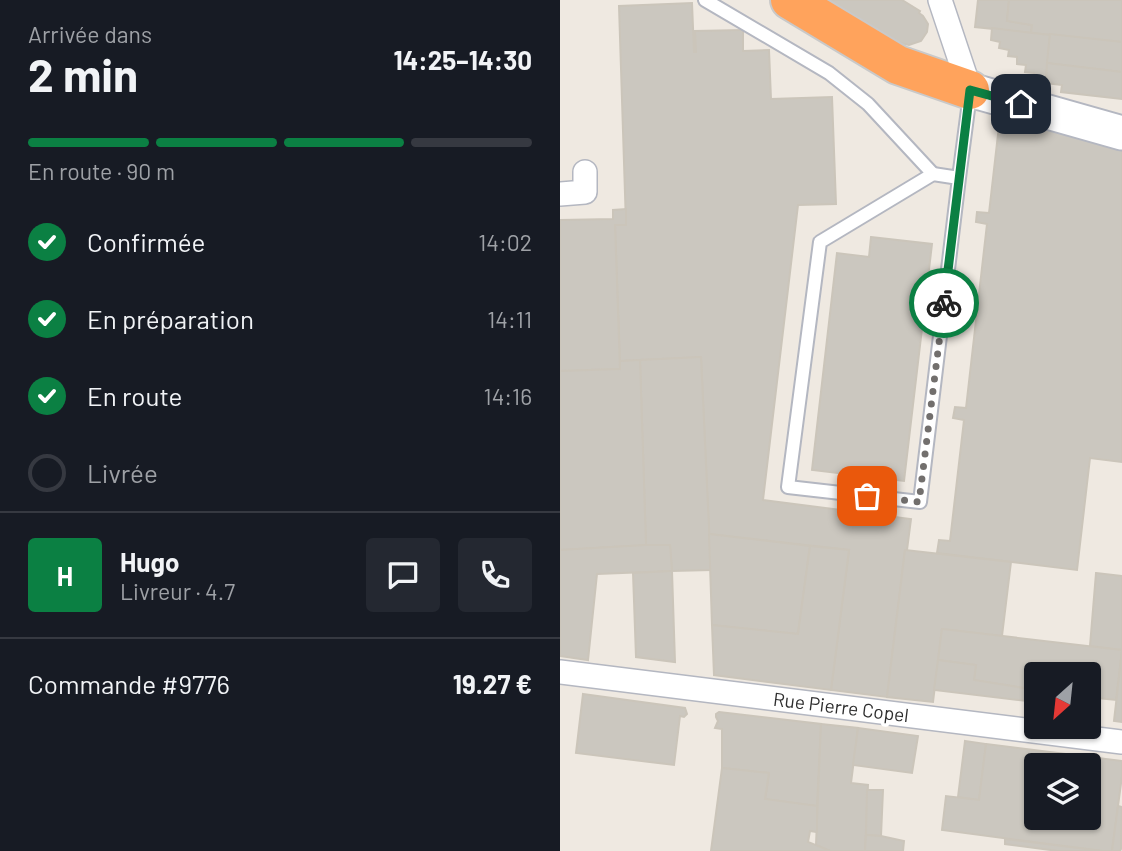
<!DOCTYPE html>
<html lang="fr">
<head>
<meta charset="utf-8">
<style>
	body { margin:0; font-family:Barlow,sans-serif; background:#242831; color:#f1f3f6; height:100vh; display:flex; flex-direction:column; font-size:26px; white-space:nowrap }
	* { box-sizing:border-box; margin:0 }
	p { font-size:23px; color:#9ea1a6 }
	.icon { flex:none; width:38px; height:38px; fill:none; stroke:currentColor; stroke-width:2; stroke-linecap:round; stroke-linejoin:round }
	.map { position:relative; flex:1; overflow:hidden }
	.sheet { display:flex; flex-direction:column; background:#171b24; width:560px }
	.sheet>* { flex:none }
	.needle { width:46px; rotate:207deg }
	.controls { position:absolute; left:464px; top:662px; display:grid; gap:14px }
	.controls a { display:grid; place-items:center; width:77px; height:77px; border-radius:7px; background:#171b24; box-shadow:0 2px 5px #0004; font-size:35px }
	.pin { position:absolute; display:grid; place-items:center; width:60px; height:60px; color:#fff; margin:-30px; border-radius:14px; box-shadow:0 4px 10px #0006 }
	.courier { position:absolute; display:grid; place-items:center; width:70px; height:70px; margin:-35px; border:5px solid #0b8043; border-radius:50%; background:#fff; color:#222; box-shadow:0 2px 9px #0007 }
	.headline em { font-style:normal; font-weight:700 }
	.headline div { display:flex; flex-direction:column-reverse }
	.headline { display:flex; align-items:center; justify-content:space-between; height:119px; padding:0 28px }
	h1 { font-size:46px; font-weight:700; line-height:52px }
	.bar { display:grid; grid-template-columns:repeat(4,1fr); gap:10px 7px; align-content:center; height:84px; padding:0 28px }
	.bar i { height:9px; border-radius:5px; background:#363941 }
	.bar .selected { background:#0b8043 }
	.bar p { grid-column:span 4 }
	.line { display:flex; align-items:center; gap:18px; padding:0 28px; border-top:2px solid #363941 }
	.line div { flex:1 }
	.round { display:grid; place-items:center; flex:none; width:74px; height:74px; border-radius:7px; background:#242831 }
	ol { padding:0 28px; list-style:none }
	li { display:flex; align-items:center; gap:21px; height:77px }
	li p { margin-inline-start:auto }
	li .icon { padding:7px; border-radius:50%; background:#0b8043; color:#fff; stroke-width:4 }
	li:last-child { color:#9ea1a6 }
	li i { width:38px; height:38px; border:4px solid #363941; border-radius:50% }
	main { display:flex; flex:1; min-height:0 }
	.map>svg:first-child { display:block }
</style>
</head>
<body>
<main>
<section class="sheet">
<div class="headline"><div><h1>2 min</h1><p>Arrivée dans</p></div><em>14:25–14:30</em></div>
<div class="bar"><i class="selected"></i><i class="selected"></i><i class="selected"></i><i></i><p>En route · 90 m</p></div>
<ol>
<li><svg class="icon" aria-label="check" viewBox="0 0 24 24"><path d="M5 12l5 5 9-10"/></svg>Confirmée<p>14:02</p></li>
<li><svg class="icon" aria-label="check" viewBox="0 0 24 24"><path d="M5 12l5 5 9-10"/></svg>En préparation<p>14:11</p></li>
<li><svg class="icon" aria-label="check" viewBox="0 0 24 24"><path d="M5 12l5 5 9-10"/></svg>En route<p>14:16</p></li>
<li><i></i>Livrée</li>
</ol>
<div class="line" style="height:126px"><b class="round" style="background:#0b8043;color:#fff">H</b><div><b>Hugo</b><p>Livreur · 4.7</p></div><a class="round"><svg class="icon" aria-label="chat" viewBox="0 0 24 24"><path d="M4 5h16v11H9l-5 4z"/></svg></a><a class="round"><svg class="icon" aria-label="phone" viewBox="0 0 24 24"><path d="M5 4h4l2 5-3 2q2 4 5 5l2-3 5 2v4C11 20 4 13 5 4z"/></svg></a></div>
<div class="line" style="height:91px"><div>Commande #9776</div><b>19.27 €</b></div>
</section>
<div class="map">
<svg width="562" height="851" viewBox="0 0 562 851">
	<rect width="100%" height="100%" fill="#efe9e1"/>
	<g fill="#cbc7bf" stroke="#cbc5ba" stroke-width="2" fill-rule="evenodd">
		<path d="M267,0H342L360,11L359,13L363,16L368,24L367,32L361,41L349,45L340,43L339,45Z"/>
		<path d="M418,0H449L447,21L472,25L471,33L415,27Z"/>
		<path d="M449,0H562V42L471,33L472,25L447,21Z"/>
		<path d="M132,3L134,52H136L135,31L183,30V51L209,50L211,99L272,97L276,204L238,205L203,500L351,519L347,550H345L327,697L271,690L289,550L149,534L141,357L60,361L55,225H66L59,6Z"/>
		<path d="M432,28L490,35L486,81L473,79L474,73L465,72L466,65L457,64V57L448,56L449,50L439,48L440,42L431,40Z"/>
		<path d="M490,34L562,42V72L487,63Z"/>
		<path d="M487,63L562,72V99L501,92L502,85L486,83Z"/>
		<path d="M440,117L562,149V462L530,458L517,570L377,553L379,540L390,541L404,420L393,418L395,407L406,408L427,224L416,222L417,212L429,213Z"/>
		<path d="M66,209V225H55L60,369L0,371V220L53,219V210Z"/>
		<path d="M311,237L372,244L344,481L252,470L277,253L309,257Z"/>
		<path d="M141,357L151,570L112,571L110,545H86L80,360Z"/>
		<path d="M80,360L86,545L0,550V371L60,369V361Z"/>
		<path d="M149,534L250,546L238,634L152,625Z"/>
		<path d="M86,545H110L112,571L37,574L28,660L0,656V550Z"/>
		<path d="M250,546L289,550L271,690L154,675L152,625L238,634Z"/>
		<path d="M345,550L451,562L442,636L382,629L373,702L327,697Z"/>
		<path d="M112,571L115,662L76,657L73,573Z"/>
		<path d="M536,573L562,576V650L530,646Z"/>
		<path d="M382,629L562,650L556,700L528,697V674H476V690L414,680L416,665L378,660Z"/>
		<path d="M562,651V722L554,721Z"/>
		<path d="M378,660L416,665L414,680L476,690V702L374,690Z"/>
		<path d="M23,694L125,708L127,714L124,717L120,716L114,765L16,753Z"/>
		<path d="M159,712L261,724L257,806L205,799L209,773L162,768V729L155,728L158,721L156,717V714Z"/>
		<path d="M261,724L298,728L291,783L308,785L305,851H270L256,845Z"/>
		<path d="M298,728L358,736L352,773L293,765Z"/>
		<path d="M405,741L426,744L419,800L398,797Z"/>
		<path d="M426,744L562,761V776L552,851H542L382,830L386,796L419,800ZM476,765H528V817H476Z"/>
		<path d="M162,768L209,773L205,799L257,806V832L250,831L248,842L270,851H151Z"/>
		<path d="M307,790H323L321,836L306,835Z"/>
		<path d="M558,806L562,807L561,849L560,851H552Z"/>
		<path d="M306,835L321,836L344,841L343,851H305Z"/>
		<path d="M445,839L542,851H498L445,844Z"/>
	</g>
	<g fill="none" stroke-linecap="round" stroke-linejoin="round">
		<g stroke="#b4b7c1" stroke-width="16">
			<g id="lane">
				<path d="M145,0L269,73L308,104L373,174"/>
				<path d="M399,178L373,174L260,242L228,487L360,502L399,178L410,94"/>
			</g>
		</g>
		<g stroke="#b4b7c1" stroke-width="26">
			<g id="street">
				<path d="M380,0L410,90"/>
				<path d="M0,194L25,192V172"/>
				<path d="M0,672L562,742"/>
			</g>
		</g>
		<g stroke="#b4b7c1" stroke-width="37">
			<path id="secondary" d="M410,90L562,133"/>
		</g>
		<g stroke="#c9c9c9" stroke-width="42">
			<path id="highway" d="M230,0L338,65L410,90"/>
		</g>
		<use href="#lane" stroke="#fff" stroke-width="12"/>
		<use href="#street" stroke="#fff" stroke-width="23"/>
		<use href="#secondary" stroke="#fff" stroke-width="33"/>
		<use href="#highway" stroke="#ffa35c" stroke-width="38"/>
	</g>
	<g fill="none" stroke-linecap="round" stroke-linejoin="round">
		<path stroke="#726f6d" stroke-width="7" stroke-dasharray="0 12.6" d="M307,496L359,502L384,303"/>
		<path stroke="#0b8043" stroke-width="9" d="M384,303L410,90L461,104"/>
	</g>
	<g text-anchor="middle" stroke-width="7" stroke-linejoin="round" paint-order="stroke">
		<g font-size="19" fill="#2e2e2e" stroke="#fff">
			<text transform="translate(281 707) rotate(7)" y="7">Rue Pierre Copel</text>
		</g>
	</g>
</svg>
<div class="controls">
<a><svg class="needle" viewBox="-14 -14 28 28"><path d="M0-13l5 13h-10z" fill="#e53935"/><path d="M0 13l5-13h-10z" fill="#9ea1a6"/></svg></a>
<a><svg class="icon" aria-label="layers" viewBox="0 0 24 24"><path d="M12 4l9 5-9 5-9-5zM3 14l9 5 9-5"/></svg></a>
</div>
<div class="pin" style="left:307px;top:496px;background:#ea580c"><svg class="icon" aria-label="bag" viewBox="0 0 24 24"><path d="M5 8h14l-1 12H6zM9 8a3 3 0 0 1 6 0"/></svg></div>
<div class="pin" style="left:461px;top:104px;background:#1f2937"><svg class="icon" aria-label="home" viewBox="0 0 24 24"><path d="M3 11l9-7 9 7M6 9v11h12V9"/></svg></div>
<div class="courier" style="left:384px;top:303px"><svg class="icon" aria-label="bike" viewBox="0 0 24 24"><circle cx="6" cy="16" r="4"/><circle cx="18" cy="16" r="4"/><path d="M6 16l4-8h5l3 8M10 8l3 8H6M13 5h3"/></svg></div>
</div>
</main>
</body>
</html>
